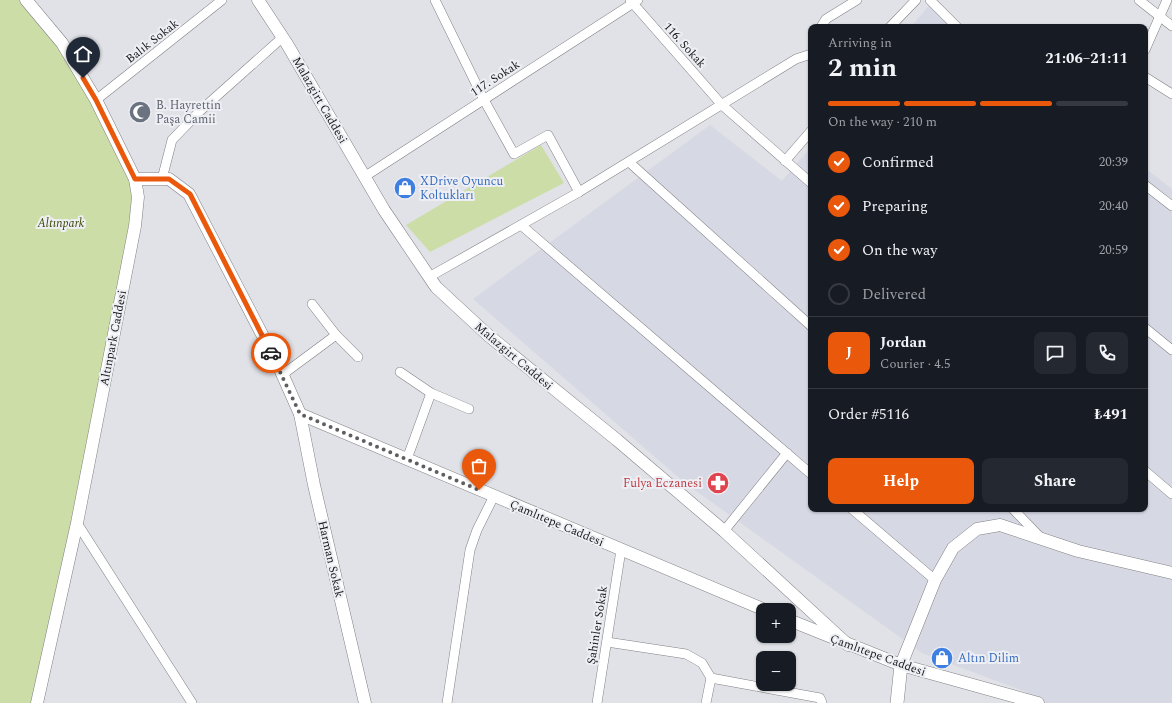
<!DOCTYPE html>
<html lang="en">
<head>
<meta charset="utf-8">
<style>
	body { margin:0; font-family:Spectral,serif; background:#242831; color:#f1f3f6; height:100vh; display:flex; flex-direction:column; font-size:15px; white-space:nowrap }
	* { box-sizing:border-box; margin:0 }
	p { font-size:13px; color:#9ea1a6 }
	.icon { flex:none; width:22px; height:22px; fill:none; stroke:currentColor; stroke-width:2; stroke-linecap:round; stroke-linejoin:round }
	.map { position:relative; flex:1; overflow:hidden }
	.side { position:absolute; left:808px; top:24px; width:340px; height:488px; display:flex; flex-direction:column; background:#171b24; border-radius:8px; box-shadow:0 1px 3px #0004 }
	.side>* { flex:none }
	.tools { position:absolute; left:756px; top:603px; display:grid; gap:8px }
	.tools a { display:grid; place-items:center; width:40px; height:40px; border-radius:8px; background:#171b24; box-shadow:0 1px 3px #0004; font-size:20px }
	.pin { position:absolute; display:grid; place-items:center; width:34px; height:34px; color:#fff; margin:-41px -17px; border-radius:50% 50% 50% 0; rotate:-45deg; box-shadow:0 0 4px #0007 }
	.pin .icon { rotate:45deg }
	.courier { position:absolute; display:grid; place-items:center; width:40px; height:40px; margin:-20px; border:3px solid #ea580c; border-radius:50%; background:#fff; color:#222; box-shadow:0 1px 5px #0007 }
	.headline em { font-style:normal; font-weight:700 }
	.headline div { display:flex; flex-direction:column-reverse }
	.headline { display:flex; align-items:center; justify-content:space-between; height:68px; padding:0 20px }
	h1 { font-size:26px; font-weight:700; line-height:30px }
	.bar { display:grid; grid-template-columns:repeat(4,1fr); gap:6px 4px; align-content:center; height:48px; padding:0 20px }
	.bar i { height:5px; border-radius:3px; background:#363941 }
	.bar .selected { background:#ea580c }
	.bar p { grid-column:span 4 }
	.line { display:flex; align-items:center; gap:10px; padding:0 20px; border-top:1px solid #363941 }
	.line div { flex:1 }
	.round { display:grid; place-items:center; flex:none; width:42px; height:42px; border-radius:8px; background:#242831 }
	ol { padding:0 20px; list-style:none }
	li { display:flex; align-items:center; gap:12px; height:44px }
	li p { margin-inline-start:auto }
	li .icon { padding:4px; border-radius:50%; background:#ea580c; color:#fff; stroke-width:4 }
	li:last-child { color:#9ea1a6 }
	li i { width:22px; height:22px; border:2px solid #363941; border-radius:50% }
	.button { display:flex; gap:8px; margin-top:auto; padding:8px 20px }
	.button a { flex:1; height:46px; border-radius:8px; background:#ea580c; color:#fff; font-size:16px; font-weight:700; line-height:46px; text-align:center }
	.button a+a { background:#242831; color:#f1f3f6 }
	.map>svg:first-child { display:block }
</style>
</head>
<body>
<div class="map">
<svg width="1172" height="703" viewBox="0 0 1172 703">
	<rect width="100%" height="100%" fill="#e1e2e7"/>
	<g fill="#d6d8e4">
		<path d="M932,2L965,27H911Z"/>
		<path d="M710,125L782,181L811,147V509H1145V168L1172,189V703H1025L1026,692L922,653L685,483L473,299Z"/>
	</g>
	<g fill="#ccdda8">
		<path d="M0,0H26L62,43L138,197L37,703H0Z"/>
		<path d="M541,145L564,183L430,252L406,225Z"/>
	</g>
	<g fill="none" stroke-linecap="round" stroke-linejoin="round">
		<g stroke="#808185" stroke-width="10">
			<g id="minor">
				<path d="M435,0L484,100L514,154L548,135L579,192"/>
				<path d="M630,0L722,105L811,183"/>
				<path d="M930,0L957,27"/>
				<path d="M1139,0L1172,26"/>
				<path d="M821,27L826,19L857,0"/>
				<path d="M890,27L916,0"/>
				<path d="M1145,50L1167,0"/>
				<path d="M1145,77L1172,94"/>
				<path d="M96,100L222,0"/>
				<path d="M785,161L811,131"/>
				<path d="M629,162L811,326"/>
				<path d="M364,177L638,0"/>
				<path d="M162,179L172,140L200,111L283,37"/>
				<path d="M1145,185L1172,206"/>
				<path d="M521,225L811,474"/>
				<path d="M429,277L579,192L796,59L811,54"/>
				<path d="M1145,328L1172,350"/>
				<path d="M336,335L358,357"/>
				<path d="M400,372L431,393L469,409"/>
				<path d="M282,375L336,335L312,304"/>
				<path d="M407,459L431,393"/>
				<path d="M1145,471L1172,494"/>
				<path d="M852,509L935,580"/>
				<path d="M1013,509L1040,537"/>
				<path d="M77,523L192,703"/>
				<path d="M724,531L787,453"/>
				<path d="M607,642L686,654L702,663L711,678L706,703"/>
				<path d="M711,678L820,698L822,703"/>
				<path d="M447,703L470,550L477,530L494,496"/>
				<path d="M597,703L621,550"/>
			</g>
		</g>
		<g stroke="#808185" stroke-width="13">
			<g id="tertiary">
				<path d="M26,0L62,43L96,100L135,179L138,197L135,226L77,523L37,703"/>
				<path d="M258,0L287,44L384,210L436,287L489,336L617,440L724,531L848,645"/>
				<path d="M135,179H169L189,194L280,369L300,414L765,610"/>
				<path d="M300,414L314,485L365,703"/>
				<path d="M789,620L901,665L1038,703"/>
				<path d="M901,665L935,580L953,548L977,529L1000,525L1078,551L1172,573"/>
			</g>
		</g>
		<g stroke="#808185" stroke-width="14">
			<path id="secondary" d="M897,703L901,665"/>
		</g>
		<use href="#minor" stroke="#fff" stroke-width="9"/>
		<use href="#tertiary" stroke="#fff" stroke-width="12"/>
		<use href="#secondary" stroke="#fff" stroke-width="13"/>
	</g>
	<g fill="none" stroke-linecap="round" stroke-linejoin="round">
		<path stroke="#5f5f62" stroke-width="4" stroke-dasharray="0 7.2" d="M271,353L300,414L479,490"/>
		<path stroke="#ea580c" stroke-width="5" d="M83,78L96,100L135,179H169L190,194L271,353"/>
	</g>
	<defs>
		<g id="mosque-disc" transform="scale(1.15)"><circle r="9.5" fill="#6b7280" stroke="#eeeff4"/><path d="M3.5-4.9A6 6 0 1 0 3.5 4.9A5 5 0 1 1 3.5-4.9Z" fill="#fff"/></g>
		<g id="shop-disc" transform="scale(1.15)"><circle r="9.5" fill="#3f7fe0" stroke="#eeeff4"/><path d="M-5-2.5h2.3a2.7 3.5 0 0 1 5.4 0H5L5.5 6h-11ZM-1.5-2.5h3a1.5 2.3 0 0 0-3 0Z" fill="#fff"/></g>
		<g id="pharmacy-disc" transform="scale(1.15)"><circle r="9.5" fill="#e0444e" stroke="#eeeff4"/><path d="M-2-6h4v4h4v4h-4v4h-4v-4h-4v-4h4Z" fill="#fff"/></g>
	</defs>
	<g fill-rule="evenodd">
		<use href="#mosque-disc" x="140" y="112"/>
		<use href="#shop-disc" x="405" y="188"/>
		<use href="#pharmacy-disc" x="718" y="483"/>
		<use href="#shop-disc" x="942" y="658"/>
	</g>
	<g text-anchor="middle" stroke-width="4" stroke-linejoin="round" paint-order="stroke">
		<g font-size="12" fill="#19191b" stroke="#eeeff4">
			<text transform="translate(152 41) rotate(-38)" y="4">Balık Sokak</text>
			<text transform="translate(685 45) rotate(48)" y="4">116. Sokak</text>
			<text transform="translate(495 78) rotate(-33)" y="4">117. Sokak</text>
			<text transform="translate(320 100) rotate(60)" y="4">Malazgirt Caddesi</text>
			<text transform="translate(113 338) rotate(-79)" y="4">Altınpark Caddesi</text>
			<text transform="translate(514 356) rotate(40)" y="4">Malazgirt Caddesi</text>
			<text transform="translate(557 523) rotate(23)" y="4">Çamlıtepe Caddesi</text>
			<text transform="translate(331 559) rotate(77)" y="4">Harman Sokak</text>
			<text transform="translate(597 625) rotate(-81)" y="4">Şahinler Sokak</text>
			<text transform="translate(878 655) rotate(20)" y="4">Çamlıtepe Caddesi</text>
		</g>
		<g font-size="12" fill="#5b616d" stroke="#eeeff4" text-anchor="start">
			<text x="156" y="109">B. Hayrettin<tspan x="156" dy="14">Paşa Camii</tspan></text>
		</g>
		<g font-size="12" fill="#366cbe" stroke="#eeeff4" text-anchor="start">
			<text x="420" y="185">XDrive Oyuncu<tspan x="420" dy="14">Koltukları</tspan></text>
			<text x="958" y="662">Altın Dilim</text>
		</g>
		<g font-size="12" font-style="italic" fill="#384701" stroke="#eeeff4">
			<text x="61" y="227">Altınpark</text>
		</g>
		<g font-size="12" fill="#be3a42" stroke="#eeeff4" text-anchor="end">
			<text x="702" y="487">Fulya Eczanesi</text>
		</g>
	</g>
</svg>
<div class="tools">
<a>+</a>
<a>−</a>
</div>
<div class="pin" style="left:479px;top:490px;background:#ea580c"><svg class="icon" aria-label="bag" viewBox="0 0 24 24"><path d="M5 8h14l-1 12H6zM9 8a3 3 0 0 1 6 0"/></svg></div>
<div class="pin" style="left:83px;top:78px;background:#1f2937"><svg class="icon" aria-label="home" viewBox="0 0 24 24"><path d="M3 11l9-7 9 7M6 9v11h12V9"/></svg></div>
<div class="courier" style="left:271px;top:353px"><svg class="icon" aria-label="car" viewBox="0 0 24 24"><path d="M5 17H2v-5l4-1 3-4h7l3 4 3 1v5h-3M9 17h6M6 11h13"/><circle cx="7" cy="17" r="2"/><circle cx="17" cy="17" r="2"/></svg></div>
<section class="side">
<div class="headline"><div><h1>2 min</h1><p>Arriving in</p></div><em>21:06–21:11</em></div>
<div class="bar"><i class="selected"></i><i class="selected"></i><i class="selected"></i><i></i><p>On the way · 210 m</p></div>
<ol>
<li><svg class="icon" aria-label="check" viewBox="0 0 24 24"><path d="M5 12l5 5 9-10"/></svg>Confirmed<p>20:39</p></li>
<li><svg class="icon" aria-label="check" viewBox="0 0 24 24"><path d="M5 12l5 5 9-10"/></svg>Preparing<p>20:40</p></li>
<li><svg class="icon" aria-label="check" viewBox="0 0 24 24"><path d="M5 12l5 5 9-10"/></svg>On the way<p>20:59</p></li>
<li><i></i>Delivered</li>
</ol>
<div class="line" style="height:72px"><b class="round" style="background:#ea580c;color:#fff">J</b><div><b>Jordan</b><p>Courier · 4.5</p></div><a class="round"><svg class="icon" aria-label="chat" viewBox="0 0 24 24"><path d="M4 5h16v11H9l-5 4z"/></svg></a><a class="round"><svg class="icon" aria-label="phone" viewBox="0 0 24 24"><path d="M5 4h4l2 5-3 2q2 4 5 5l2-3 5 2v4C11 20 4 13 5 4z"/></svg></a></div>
<div class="line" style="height:52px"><div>Order #5116</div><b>₺491</b></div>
<div class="button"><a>Help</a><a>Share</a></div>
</section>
</div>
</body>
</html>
